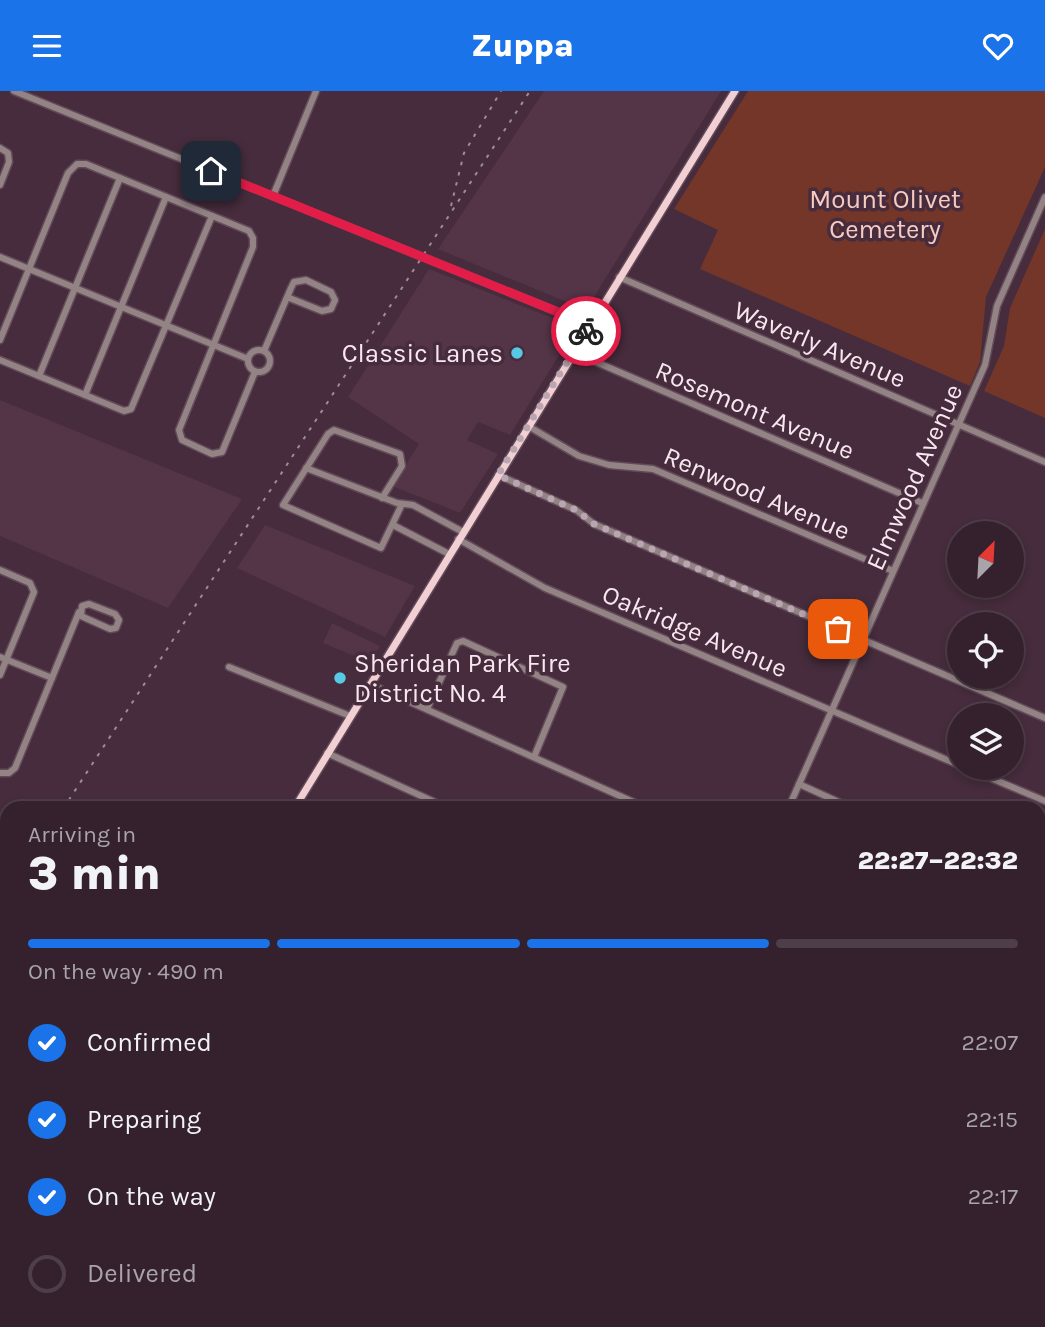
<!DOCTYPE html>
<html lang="en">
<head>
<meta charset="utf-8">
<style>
	body { margin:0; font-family:Karla,sans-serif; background:#3c2935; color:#f1f3f6; height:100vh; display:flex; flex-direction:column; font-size:26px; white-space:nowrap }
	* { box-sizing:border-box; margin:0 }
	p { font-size:23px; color:#a9a3aa }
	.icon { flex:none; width:38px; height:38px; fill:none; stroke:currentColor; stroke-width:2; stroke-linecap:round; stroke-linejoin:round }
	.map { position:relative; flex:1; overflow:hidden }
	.panel { position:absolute; left:0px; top:710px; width:1046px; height:527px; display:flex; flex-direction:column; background:#34212d; border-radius:21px 21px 0 0; box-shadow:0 4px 10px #0003,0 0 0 2px #4e3e49 }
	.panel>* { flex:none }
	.needle { width:46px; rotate:24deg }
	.tools { position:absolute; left:947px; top:430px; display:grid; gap:14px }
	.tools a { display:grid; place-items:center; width:77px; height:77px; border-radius:50%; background:#34212d; box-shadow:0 4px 10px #0003,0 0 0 2px #4e3e49; font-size:35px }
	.pin { position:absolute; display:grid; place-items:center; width:60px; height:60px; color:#fff; margin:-30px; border-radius:14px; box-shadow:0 4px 10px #0006 }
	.courier { position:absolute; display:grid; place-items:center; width:70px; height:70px; margin:-35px; border:5px solid #e11d48; border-radius:50%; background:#fff; color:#222; box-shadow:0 2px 9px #0007 }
	.head em { font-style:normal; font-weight:800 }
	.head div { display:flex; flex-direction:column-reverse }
	.head { display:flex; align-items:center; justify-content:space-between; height:119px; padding:0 28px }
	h1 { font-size:46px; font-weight:800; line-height:52px }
	.bar { display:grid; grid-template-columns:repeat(4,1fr); gap:10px 7px; align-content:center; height:84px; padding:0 28px }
	.bar i { height:9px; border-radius:5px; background:#4e3e49 }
	.bar .current { background:#1a73e8 }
	.bar p { grid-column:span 4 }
	ol { padding:0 28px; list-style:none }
	li { display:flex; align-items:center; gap:21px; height:77px }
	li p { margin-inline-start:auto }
	li .icon { padding:7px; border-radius:50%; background:#1a73e8; color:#fff; stroke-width:4 }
	li:last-child { color:#a9a3aa }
	li i { width:38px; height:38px; border:4px solid #4e3e49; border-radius:50% }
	header { display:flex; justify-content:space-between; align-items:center; height:91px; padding:0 28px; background:#1a73e8; color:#fff; font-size:32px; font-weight:800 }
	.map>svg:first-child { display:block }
</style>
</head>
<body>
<header><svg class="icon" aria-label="menu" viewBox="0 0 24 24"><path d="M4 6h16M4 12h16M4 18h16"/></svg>Zuppa<svg class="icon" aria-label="heart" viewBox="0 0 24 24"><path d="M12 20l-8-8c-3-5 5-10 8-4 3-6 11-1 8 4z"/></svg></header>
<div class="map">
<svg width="1045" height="1236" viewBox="0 0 1045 1236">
	<rect width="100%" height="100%" fill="#462c3c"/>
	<g fill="#543447">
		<path d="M544,0H721L586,219L438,158Z"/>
		<path d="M429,178L567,233L572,243L510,344L478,331L467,349L498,363L460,422L392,395L419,353L348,306Z"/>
		<path d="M0,309L242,408L168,517L0,445Z"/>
		<path d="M265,434L415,495L385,546L237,477Z"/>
		<path d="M332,532L380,555L369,571L323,552Z"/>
		<path d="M1040,1077L1045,1079L1043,1172L1040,1171Z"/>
		<path d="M0,1113L7,1116V1170L0,1182Z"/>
		<path d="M212,1230H547L544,1236H210Z"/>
		<path d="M989,1230H1029L1027,1236H994L988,1233Z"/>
	</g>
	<g fill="#743628">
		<path d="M748,0H1045V76L986,206L980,271L970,295L700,178L718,139L674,118Z"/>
		<path d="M1045,138V327L984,300L1004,255L1010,217Z"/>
	</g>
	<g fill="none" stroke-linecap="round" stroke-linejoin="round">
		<g stroke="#624a59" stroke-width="9">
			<g id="minor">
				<path d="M14,0L590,234"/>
				<path d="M0,57L8,62L9,71L0,94"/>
				<path d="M273,105L316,0"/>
				<path d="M0,166L248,268"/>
				<path d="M619,186L1045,371"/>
				<path d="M0,249L68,82L77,73H86L249,140L253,147V156L179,339L182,349L212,363L222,361L255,281"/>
				<circle cx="259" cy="270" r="11"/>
				<path d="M264,260L291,197L294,191L306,189L331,201L335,209L331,218L322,220L287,206"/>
				<path d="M573,261L922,412"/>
				<path d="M0,269L124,320L131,318L212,125"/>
				<path d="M39,285L120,87"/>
				<path d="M85,304L166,106"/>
				<path d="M528,335L579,365L609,374L653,378L893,480"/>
				<path d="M306,377L397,412L413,414L463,441"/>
				<path d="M498,384L576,419L594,433L1045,627"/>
				<path d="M382,407L402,375L400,363L334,339L328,343L283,414L381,457L402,413"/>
				<path d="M393,434L449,463"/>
				<path d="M458,448L545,497L959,674"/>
				<path d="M0,479L30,492L34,501L0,584"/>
				<path d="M89,513L115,523L119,529L116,537L110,538L81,525L82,515Z"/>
				<path d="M0,566L52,587"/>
				<path d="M229,576L350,625"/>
				<path d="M370,593L649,718"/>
				<path d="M427,618L457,552L463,550L563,596L534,666"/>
				<path d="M327,662L450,718"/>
				<path d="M967,677L1045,710"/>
				<path d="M0,682H9L15,677L79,521"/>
				<path d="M799,693L854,718"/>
				<path d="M788,718L985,274L997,215L1045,106"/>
				<path d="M1040,800L1045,802"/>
				<path d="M1040,890L1045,892"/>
				<path d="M1040,979L1045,981"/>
				<path d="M1040,1068L1045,1071"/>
				<path d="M83,1230L96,1236"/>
				<path d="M651,1230L664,1236"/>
				<path d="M872,1230L884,1236"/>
				<path d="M556,1236L559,1230"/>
			</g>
		</g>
		<g stroke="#624a59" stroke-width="10">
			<g id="major">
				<path d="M294,718L735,0"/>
				<path d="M0,738L7,741"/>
				<path d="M1040,1183L1045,1185"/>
				<path d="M1040,1203L1045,1206"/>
				<path d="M0,1207L7,1195"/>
				<path d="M1039,1236L1045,1219"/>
			</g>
		</g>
		<use href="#minor" stroke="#938385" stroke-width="6"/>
		<use href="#major" stroke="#f1cfd3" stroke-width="7"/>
		<g stroke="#a08b97" stroke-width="2" stroke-dasharray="3.5 7" stroke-linecap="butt">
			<path d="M451,115L464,62L501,0"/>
			<path d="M63,718L530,0"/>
			<path d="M0,814L7,803"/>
		</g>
	</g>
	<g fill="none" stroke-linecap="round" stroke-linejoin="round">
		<path stroke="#baa6b1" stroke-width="7" stroke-dasharray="0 12.6" d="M586,240L498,384L576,419L594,433L838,538"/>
		<path stroke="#e11d48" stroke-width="9" d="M211,80L590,234L586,240"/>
	</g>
	<g fill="#57c9e2" stroke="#462c3c" stroke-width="2.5">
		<circle cx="517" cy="262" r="7"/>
		<circle cx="340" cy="587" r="7"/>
	</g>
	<g text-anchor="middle" stroke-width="7" stroke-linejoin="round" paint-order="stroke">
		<g font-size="26" fill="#f7cbc1" stroke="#462c3c">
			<text x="885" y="117">Mount Olivet<tspan x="885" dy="30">Cemetery</tspan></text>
		</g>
		<g font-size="26" fill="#f8e7f0" stroke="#462c3c">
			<text transform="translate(820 253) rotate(23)" y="9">Waverly Avenue</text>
			<text transform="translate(755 319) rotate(23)" y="9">Rosemont Avenue</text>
			<text transform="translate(914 386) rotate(-66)" y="9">Elmwood Avenue</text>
			<text transform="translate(757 402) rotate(23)" y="9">Renwood Avenue</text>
			<text transform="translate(695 540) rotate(23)" y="9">Oakridge Avenue</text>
		</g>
		<g font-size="26" fill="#f8e7f0" stroke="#462c3c" text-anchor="end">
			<text x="503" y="271">Classic Lanes</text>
			<text x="354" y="581" text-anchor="start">Sheridan Park Fire<tspan x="354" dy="30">District No. 4</tspan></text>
		</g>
	</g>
</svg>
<div class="tools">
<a><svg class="needle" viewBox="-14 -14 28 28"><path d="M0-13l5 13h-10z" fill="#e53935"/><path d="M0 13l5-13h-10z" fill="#a9a3aa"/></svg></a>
<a><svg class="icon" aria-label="locate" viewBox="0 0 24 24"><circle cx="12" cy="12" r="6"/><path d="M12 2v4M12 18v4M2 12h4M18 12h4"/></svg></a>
<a><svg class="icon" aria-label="layers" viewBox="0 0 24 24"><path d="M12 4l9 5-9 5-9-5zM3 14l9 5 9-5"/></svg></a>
</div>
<div class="pin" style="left:838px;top:538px;background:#ea580c"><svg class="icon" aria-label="bag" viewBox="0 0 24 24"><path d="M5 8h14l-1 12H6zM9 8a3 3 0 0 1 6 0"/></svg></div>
<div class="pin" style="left:211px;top:80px;background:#1f2937"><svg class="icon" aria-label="home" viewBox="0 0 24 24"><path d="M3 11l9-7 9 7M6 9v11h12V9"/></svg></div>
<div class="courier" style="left:586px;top:240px"><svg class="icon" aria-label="bike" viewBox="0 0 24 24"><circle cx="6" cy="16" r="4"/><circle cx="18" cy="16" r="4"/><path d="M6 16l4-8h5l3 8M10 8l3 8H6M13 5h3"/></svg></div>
<section class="panel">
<div class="head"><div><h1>3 min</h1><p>Arriving in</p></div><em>22:27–22:32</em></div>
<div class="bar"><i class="current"></i><i class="current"></i><i class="current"></i><i></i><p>On the way · 490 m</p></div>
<ol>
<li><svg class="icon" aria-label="check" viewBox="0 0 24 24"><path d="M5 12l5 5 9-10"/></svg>Confirmed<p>22:07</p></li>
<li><svg class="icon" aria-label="check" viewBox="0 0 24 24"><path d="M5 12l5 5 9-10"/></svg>Preparing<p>22:15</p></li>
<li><svg class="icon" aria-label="check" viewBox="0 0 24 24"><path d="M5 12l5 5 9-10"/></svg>On the way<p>22:17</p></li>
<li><i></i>Delivered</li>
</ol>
</section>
</div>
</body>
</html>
